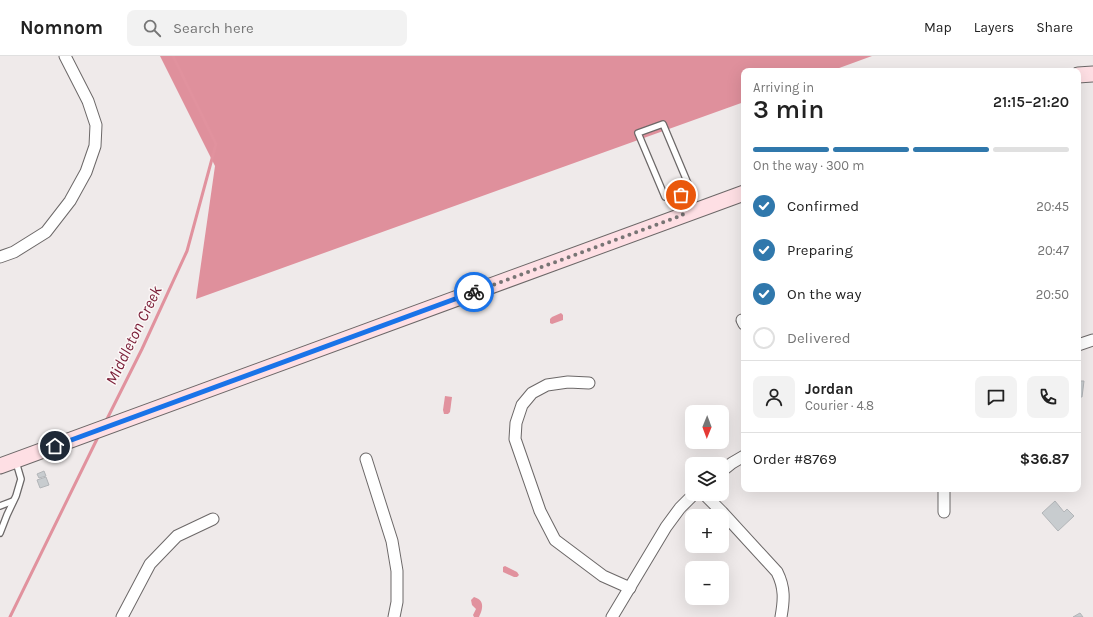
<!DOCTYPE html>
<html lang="en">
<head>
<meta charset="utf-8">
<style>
	body { margin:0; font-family:Karla,sans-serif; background:#f2f2f2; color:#222; height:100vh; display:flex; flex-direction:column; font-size:15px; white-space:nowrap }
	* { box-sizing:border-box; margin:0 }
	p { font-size:13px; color:#767676 }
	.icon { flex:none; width:22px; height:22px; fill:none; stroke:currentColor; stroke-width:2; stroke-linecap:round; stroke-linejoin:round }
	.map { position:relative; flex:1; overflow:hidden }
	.sheet { position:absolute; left:741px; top:12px; width:340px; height:424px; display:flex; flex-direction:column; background:#fff; border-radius:8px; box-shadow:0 4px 16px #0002 }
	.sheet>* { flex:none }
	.needle { width:26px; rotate:181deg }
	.buttons { position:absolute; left:685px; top:349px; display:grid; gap:8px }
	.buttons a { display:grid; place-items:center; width:44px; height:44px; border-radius:8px; background:#fff; box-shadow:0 4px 16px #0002; font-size:20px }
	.pin { position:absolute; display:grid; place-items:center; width:34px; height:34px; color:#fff; margin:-17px; border:2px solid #fff; border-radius:50%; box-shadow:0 1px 4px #0007 }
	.courier { position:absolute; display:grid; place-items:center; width:40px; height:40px; margin:-20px; border:3px solid #1a73e8; border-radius:50%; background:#fff; color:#222; box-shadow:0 1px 5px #0007 }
	.summary em { font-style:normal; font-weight:600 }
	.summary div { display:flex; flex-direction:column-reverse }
	.summary { display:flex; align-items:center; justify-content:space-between; height:68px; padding:0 12px }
	h1 { font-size:26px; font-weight:600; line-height:30px }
	.bar { display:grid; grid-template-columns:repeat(4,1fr); gap:6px 4px; align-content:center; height:48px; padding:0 12px }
	.bar i { height:5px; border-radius:3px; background:#e0e0e0 }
	.bar .current { background:#3078ac }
	.bar p { grid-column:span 4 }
	.line { display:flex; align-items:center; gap:10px; padding:0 12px; border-top:1px solid #e0e0e0 }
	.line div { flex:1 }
	.round { display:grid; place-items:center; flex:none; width:42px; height:42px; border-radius:8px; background:#f2f2f2 }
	ol { padding:0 12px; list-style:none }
	li { display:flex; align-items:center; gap:12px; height:44px }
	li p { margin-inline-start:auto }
	li .icon { padding:4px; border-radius:50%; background:#3078ac; color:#fff; stroke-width:4 }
	li:last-child { color:#767676 }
	li i { width:22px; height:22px; border:2px solid #e0e0e0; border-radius:50% }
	header { display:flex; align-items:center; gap:24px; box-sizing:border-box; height:56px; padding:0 20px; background:#fff; border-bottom:1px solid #e0e0e0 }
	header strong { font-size:19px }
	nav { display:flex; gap:22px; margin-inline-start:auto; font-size:14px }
	.search { width:280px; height:36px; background:#f2f2f2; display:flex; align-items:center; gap:10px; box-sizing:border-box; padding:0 14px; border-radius:8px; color:#767676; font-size:15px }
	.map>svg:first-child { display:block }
</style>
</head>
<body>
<header>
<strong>Nomnom</strong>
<div class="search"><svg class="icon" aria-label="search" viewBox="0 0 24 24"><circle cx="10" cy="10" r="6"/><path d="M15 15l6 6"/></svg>Search here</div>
<nav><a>Map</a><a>Layers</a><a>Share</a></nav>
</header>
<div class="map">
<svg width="1093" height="561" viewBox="0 0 1093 561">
	<rect width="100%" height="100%" fill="#efeaea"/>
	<path fill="#df909c" d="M160,0H872L831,15H744V46L196,243L215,110Z"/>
	<g fill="#e1929e">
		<path d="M561,257L563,259V264L552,268L550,267V263L552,261Z"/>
		<path d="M445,340L452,341L450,356L448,358H444L443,354Z"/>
		<path d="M505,510L517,516L519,519L517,521H514L503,516V511Z"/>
		<path d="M474,541C485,544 483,553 479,561H474L473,559L476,553L472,549L471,544Z"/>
	</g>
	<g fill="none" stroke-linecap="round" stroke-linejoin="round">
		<g stroke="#e1929e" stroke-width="3">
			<path d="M106,365L142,293L187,195L216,88L173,0"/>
			<path d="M10,561L99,379"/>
		</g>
	</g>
	<g fill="#c8cccf" stroke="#b2b5b8">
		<path d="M1078,325H1084L1082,341H1078Z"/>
		<path d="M44,415L46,420L39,422L37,418Z"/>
		<path d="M46,421L49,429L40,432L37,424Z"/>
		<path d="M1055,445L1064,456L1067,453L1074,460L1058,475L1042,457Z"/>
		<path d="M1080,557L1083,561H1073Z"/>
	</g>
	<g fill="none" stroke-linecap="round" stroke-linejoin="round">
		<g stroke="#6c6868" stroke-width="8">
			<g id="lane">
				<path d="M677,142L689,130L663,68L638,77L665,141L677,142L683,159"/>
				<path d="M0,450L13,445"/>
				<path d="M0,477L7,459L16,440L21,423L16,406"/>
			</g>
		</g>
		<g stroke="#6c6868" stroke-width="13">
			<g id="street">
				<path d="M0,201L14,196L46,176L70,145L86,116L95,90L96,69L88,45L65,0"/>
				<path d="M742,264L744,268"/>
				<path d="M1078,289L1093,284"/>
				<path d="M589,327L568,326L547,329L532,337L522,349L516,367L515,383L540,455L555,484L603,520L630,532"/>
				<path d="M366,403L392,485L397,515V546L394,561"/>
				<path d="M722,415L732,407L744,400"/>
				<path d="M704,438L722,456L777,516C785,532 784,544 781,561"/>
				<path d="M944,456V433"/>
				<path d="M122,561L150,508L177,480L213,463"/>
				<path d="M612,561L666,471L680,452L694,438"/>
			</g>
		</g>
		<g stroke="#6c6868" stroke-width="17">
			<g id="secondary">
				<path d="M1078,19L1093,18"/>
				<path d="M0,410L744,137"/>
			</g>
		</g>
		<use href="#lane" stroke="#fff" stroke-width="5.5"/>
		<use href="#street" stroke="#fff" stroke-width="11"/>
		<use href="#secondary" stroke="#fedfe4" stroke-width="15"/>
	</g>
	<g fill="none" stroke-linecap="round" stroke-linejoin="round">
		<path stroke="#787575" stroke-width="4" stroke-dasharray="0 7.2" d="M474,236L683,159L677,142L681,139"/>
		<path stroke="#1a73e8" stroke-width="5" d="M55,390L474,236"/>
	</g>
	<g text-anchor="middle" stroke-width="3" stroke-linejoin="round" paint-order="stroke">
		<g font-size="16" font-style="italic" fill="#7a1e37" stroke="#fcf7f7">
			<text transform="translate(133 279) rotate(-64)" y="6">Middleton Creek</text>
		</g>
	</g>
</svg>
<div class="buttons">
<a><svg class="needle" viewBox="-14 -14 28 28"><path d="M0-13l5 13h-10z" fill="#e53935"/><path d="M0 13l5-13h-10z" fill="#767676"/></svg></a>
<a><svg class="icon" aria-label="layers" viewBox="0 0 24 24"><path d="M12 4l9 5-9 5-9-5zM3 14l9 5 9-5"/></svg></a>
<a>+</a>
<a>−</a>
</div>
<div class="pin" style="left:681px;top:139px;background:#ea580c"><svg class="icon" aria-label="bag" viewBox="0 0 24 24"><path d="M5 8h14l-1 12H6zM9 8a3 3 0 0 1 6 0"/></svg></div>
<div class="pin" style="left:55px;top:390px;background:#1f2937"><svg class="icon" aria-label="home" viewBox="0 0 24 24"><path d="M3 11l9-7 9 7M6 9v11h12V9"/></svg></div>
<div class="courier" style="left:474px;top:236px"><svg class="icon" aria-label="bike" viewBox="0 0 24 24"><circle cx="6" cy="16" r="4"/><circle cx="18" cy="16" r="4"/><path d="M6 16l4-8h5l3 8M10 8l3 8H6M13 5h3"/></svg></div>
<section class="sheet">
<div class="summary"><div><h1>3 min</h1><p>Arriving in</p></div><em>21:15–21:20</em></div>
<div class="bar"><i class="current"></i><i class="current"></i><i class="current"></i><i></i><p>On the way · 300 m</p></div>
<ol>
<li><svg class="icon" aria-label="check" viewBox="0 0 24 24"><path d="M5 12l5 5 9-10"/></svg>Confirmed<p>20:45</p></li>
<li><svg class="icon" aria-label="check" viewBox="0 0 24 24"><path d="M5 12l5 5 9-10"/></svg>Preparing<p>20:47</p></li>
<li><svg class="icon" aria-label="check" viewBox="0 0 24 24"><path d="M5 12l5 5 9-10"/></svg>On the way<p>20:50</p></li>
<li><i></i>Delivered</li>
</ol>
<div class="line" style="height:72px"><a class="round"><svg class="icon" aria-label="person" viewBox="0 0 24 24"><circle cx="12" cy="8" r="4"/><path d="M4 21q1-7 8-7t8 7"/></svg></a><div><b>Jordan</b><p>Courier · 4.8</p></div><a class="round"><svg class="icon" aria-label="chat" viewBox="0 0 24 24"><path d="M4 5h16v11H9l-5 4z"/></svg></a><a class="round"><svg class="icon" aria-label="phone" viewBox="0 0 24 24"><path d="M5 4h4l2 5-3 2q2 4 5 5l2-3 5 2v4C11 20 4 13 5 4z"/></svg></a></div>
<div class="line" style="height:52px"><div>Order #8769</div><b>$36.87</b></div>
</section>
</div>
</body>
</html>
